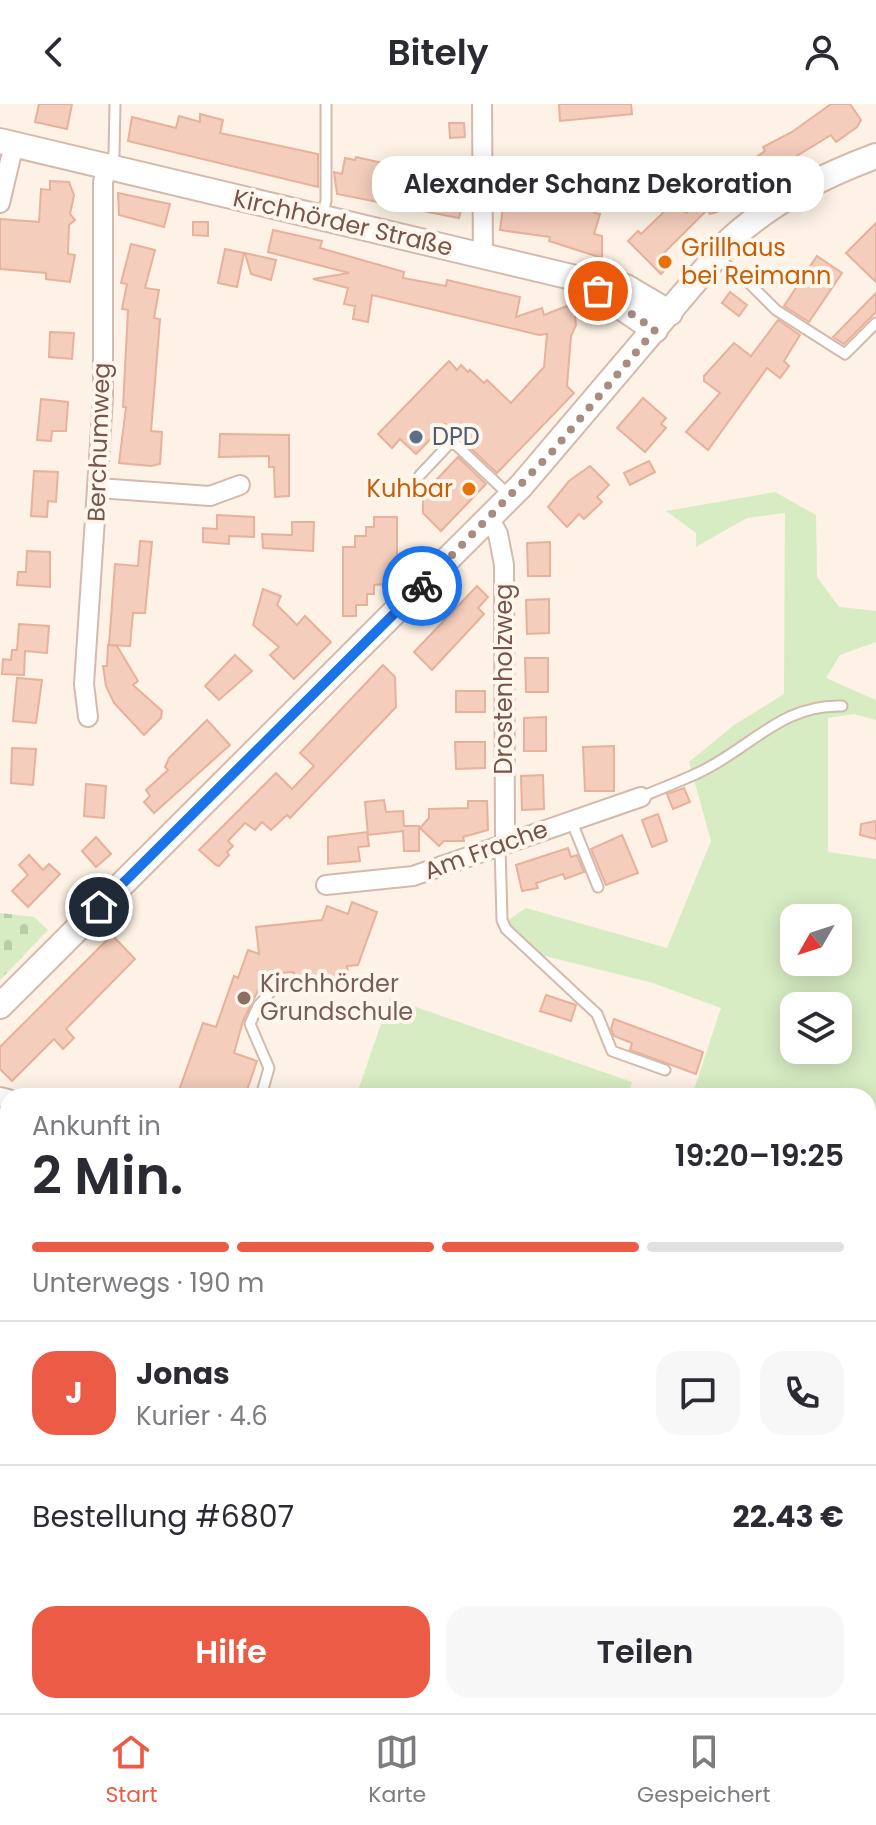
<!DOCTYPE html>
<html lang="de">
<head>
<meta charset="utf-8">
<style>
	body { margin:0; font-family:Poppins,sans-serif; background:#f7f7f7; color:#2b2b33; height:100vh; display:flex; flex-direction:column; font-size:30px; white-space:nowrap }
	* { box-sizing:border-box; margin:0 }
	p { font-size:26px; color:#7c7c81 }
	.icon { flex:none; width:44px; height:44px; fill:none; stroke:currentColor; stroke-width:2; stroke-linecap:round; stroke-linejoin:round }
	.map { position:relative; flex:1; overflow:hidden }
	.side { position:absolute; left:0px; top:984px; width:876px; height:626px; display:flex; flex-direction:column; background:#fff; border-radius:24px 24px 0 0; box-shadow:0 4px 20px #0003 }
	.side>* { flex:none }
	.needle { width:52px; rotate:231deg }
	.tools { position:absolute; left:780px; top:800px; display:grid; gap:16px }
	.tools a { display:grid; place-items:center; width:72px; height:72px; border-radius:16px; background:#fff; box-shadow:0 4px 20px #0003; font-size:40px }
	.pin { position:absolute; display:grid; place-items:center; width:68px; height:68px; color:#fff; margin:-34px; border:4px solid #fff; border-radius:50%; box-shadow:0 2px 8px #0007 }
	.courier { position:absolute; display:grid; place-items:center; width:80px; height:80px; margin:-40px; border:6px solid #1a73e8; border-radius:50%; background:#fff; color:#222; box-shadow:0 2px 10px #0007 }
	.bubble { position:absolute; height:56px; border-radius:24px; background:#fff; box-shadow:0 4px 20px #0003; font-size:26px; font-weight:600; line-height:56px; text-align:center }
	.overview em { font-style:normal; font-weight:600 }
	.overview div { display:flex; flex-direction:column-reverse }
	.overview { display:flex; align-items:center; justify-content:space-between; height:136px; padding:0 32px }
	h1 { font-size:52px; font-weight:600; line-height:60px }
	.bar { display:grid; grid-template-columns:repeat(4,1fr); gap:12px 8px; align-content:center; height:96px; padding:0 32px }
	.bar i { height:10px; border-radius:6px; background:#e1e1e2 }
	.bar .current { background:#ec5b46 }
	.bar p { grid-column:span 4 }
	.line { display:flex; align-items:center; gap:20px; padding:0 32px; border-top:2px solid #e1e1e2 }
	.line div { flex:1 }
	.round { display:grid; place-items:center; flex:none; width:84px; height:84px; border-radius:24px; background:#f7f7f7 }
	.button { display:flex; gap:16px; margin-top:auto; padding:16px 32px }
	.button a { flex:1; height:92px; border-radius:24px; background:#ec5b46; color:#fff; font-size:32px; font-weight:600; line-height:92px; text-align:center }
	.button a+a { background:#f7f7f7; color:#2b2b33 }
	header { display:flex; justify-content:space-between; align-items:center; height:104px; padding:0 32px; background:#fff; font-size:36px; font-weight:600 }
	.tab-bar { display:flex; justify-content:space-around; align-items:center; height:112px; border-top:2px solid #e1e1e2; background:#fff; font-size:22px; color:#7c7c81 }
	.tab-bar a { display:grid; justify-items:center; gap:4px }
	.tab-bar .current { color:#ec5b46 }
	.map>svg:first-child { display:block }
</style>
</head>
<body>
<header><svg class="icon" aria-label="back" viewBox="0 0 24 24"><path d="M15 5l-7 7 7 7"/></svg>Bitely<svg class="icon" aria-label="person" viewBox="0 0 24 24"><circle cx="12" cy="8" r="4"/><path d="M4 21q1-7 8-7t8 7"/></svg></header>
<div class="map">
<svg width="876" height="1609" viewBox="0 0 876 1609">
	<defs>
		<pattern id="forest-firs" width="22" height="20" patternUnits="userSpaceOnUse" patternTransform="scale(2)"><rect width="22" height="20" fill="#d7ecc3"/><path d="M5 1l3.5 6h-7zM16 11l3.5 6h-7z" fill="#bccca9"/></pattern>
		<pattern id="cemetery-stones" width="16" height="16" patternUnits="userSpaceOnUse" patternTransform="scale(2)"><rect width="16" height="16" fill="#d7ecc3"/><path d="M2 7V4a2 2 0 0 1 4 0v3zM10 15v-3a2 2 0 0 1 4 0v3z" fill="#bccca9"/></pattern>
	</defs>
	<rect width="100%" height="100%" fill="#fdf2e5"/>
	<g fill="#d7ecc3" fill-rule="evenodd">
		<path d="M775,388L816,411L817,473L839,503L876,507V538L840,551L826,574L876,596V616L854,610L828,614V748L876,755V1137L868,1146V992H692L721,904L653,879L541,851L506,818L526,804L667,844L711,737L689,658L734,621L784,590L785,409L747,414L696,443V429L666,407ZM794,814H838V858H794ZM794,902H838V946H794Z"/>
		<path d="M390,894L632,978L627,992H356Z"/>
	</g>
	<g fill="url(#forest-firs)">
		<path d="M876,1137V1609H723L725,1602H868V1146Z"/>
		<path d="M405,1602H574L590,1609H409Z"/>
	</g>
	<path fill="url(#cemetery-stones)" d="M0,809L34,813L48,826L0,876Z"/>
	<g fill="#f4cdbc" stroke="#e7b19b" stroke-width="2">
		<path d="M39,0H72L67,25L35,18Z"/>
		<path d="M559,0H631L632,10L560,17Z"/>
		<path d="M831,0H850L861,16L857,23L836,38L831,31L777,64L774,58L751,73L753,76L730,99L717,108L710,110L707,106L663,150L672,159L661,170L628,137L638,127L641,130L674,98L686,109L707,95L702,87L725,64L738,55L743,62L765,47L763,43L792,28Z"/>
		<path d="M200,10L223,16L220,29L318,50V83L128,37L132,13L176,24L179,12L200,18Z"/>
		<path d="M449,19H464L465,33L450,34Z"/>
		<path d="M356,53L396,62L393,74L465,90L459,114L337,90L334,68L342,70L345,54L355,56Z"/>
		<path d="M50,77L69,78L74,91L70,110L75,116L69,121L68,150L75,151L70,178L46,175V169L0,165V115L39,118L41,85L50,86Z"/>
		<path d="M505,87L539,92L538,97L563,103L564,97L595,105L594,109L600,110L594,130L602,132V154L549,137L550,133L500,126Z"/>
		<path d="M118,89L170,100L164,123L119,111Z"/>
		<path d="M193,118H208V132L193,131Z"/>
		<path d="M876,119V178L846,149Z"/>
		<path d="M273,126L322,137L320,144L404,168L403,174L446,182L447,176L520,193L516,213L542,204L544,211L567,202L575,211L576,221L571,232L567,282L574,289L497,369L445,320L416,350L400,335L392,344L378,330L449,257L457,266L461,261L468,268L470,266L484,279L487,276L511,299L544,263L547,230L539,231L372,191L368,218L353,215L355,202L344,200L348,184L313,175L349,169L268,148Z"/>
		<path d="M131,140L155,146L145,184L159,186L154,214L160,215L151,327L162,328L160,360L151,362L119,359L126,303H123L128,206L122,205L127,180L121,179Z"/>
		<path d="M225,145L244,149L237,183L218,179Z"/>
		<path d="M245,149L276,156L271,176L251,170Z"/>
		<path d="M817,152L842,169L809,218L784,202Z"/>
		<path d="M730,188L747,201L739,212L722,199Z"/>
		<path d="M876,189V208L844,240L833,233Z"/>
		<path d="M778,216L800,231L784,257L789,262L780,274L767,264L708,346L686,328L720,289L704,277V272L734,239L751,252Z"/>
		<path d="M50,228L74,229L72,255L49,253Z"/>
		<path d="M643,294L666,314L661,320L666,324L645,348L617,324Z"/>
		<path d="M41,295L68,298L66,327H52L51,337L37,336Z"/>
		<path d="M220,330L289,331V392L275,393L274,363H269V352L219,353Z"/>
		<path d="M458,353L486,380L441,427L423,409V390Z"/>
		<path d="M649,357L655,368L630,381L624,369Z"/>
		<path d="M590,362L609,381L597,393L602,398L584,415L579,410L567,423L548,403L569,377Z"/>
		<path d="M34,367L58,368L56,398L48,397L47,413L31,412Z"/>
		<path d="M217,411L254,413V433L229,432V440L203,438V424L217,425Z"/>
		<path d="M374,413H397V469H386V480L374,481V490H367V501H356V512H343V443H355V432H366V423H374Z"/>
		<path d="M292,418H314L313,447L263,444L262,430L292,431Z"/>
		<path d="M140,437L152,438L145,509H133L130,542L109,541L115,460L138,462Z"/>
		<path d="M550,438V472H528L527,439Z"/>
		<path d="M27,447L50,448V483L17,481L18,468H26Z"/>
		<path d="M477,482L488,493L478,504L484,510L432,566L414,548Z"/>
		<path d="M263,485L281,492L277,501L297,521L305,512L331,538L294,575L270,551L279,543L253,521Z"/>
		<path d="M549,495V529L527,530L526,496Z"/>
		<path d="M19,520L49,522L47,549L25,547L24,571L2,570L3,555L11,556L12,546H17Z"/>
		<path d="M108,541L117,542L138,577L133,581L162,607L161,614L144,631L114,599L106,582L103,562H107Z"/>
		<path d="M235,551L252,567L219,596L205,582Z"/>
		<path d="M525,554H548V588H526Z"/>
		<path d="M383,561L395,573L396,603L290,714L287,711L271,726L262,718L255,726L245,719L228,737L233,742L227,748L229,751L219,762L216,761L199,746L276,669L292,685L314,662L300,649Z"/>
		<path d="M17,574L42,576L36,619L13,617Z"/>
		<rect x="456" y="587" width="29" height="21"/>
		<path d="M546,613V647H524V614Z"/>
		<path d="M207,616L230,641L154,709L144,698L150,692L146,686L168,666L165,663L169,654Z"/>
		<path d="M455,638H485V664L456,665Z"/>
		<path d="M614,642V687H585L583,643Z"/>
		<path d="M12,644L36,645L33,681L11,679Z"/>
		<path d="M543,671L544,705L522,706L521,672Z"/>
		<path d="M86,680L106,682L104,714L84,712Z"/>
		<path d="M684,684L690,698L673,705L667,690Z"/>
		<path d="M384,696L386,708L403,707L404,722H419V747H404L403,727L368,731L365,698Z"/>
		<path d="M468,697H487L488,726L463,733L464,737H444L439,742L420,724L429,714V705L468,704Z"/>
		<path d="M658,710L667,737L652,743L642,716Z"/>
		<path d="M876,717V735L860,731L861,720Z"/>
		<path d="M367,728L369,742L358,743L360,757L328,760V733Z"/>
		<path d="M622,731L638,769L606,781L591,745Z"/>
		<path d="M96,733L111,750L96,763L82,747Z"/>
		<path d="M568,744L571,753L577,751L584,768L565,775L563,770L536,779L538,784L522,787L516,761Z"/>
		<path d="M29,751L43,766L49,760L60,770L28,803L12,787L28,771L19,761Z"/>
		<path d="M352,798L377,808L358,861L347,862L350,885L307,890L293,868L266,870L243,917L234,949L257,957L245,992H177L203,919L216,923L234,872L238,874L248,846L259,850L256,823L322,816L327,802L348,810Z"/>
		<path d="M112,831L135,855L66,925L74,934L63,945L54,935L12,977L0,965V943Z"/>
		<path d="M546,891L576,901L571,917L540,907Z"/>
		<path d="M614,915L703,948L696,970L630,946L632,939L614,932L611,925Z"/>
	</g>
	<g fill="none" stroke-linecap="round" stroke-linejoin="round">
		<g stroke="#d2baad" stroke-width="13">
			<g id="lane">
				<path d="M109,60L114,50L115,0"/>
				<path d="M322,112L326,97V0"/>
				<path d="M716,153L746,176L776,206L845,250L876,219"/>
				<path d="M420,371L452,337L508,390"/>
				<path d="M641,693C662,684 684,676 704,666C753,641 784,600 842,602"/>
				<path d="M571,716L598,783"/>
				<path d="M500,742L502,816L506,825L597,910L612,947L665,966"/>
				<path d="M261,992L269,964L250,920L258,902L276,882"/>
				<path d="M0,1537L8,1569"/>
			</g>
		</g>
		<g stroke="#d2baad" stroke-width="22">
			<g id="street">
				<path d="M482,0L483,152"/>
				<path d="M0,99L14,40"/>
				<path d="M98,384L210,392L240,381"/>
				<path d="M489,414L498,430L504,461L505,739"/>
				<path d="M88,613L84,580L103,294V78L107,63"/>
				<path d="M326,781L413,772L641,693"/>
				<path d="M0,993L8,995"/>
				<path d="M0,1230L8,1232"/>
				<path d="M868,1298L876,1302"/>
				<path d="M0,1472L8,1473"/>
			</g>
		</g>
		<g stroke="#d5baab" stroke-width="28">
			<g id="secondary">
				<path d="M0,37L483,152L580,175L597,174L626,183L670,209"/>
				<path d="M592,183L655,226"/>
				<path d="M0,902L521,382L730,136C773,97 822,72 876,52"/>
			</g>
		</g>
		<use href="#lane" stroke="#fff" stroke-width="9"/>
		<use href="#street" stroke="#fff" stroke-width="18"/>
		<use href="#secondary" stroke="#fff" stroke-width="24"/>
	</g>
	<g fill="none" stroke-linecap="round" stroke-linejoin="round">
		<path stroke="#a78c80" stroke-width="8" stroke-dasharray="0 14.4" d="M422,482L552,348L655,226L598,187"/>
		<path stroke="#1a73e8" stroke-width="10" d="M99,803L422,482"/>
	</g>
	<g fill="#e8710a" stroke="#fff6ed" stroke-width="3">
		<circle cx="665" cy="158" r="8"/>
		<circle cx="469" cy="385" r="8"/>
	</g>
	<circle fill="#5c6f8a" stroke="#fff6ed" stroke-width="3" cx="416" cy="333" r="8"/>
	<circle fill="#8d6e63" stroke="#fff6ed" stroke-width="3" cx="244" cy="894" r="8"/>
	<g text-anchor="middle" stroke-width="8" stroke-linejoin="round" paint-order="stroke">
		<g font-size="24" fill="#785549" stroke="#fff6ed">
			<text transform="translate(343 119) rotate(13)" y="8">Kirchhörder Straße</text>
			<text transform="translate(99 338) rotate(-88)" y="8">Berchumweg</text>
			<text transform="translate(504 575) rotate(-90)" y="8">Drostenholzweg</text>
			<text transform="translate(486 746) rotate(-20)" y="8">Am Frache</text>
		</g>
		<g font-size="24" fill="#c56008" stroke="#fff6ed" text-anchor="start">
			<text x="681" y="152">Grillhaus<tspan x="681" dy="28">bei Reimann</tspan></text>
			<text x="453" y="393" text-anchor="end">Kuhbar</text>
		</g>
		<g font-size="24" fill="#4e5e75" stroke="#fff6ed" text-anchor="start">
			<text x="432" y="341">DPD</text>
		</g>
		<g font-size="24" fill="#785e54" stroke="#fff6ed" text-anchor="start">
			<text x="260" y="888">Kirchhörder<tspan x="260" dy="28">Grundschule</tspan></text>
		</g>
	</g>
</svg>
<div class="tools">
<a><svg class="needle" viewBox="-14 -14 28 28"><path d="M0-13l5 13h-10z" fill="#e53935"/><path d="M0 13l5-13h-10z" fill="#7c7c81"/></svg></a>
<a><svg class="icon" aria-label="layers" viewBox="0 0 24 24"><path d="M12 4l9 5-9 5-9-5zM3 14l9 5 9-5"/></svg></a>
</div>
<div class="pin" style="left:598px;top:187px;background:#ea580c"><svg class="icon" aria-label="bag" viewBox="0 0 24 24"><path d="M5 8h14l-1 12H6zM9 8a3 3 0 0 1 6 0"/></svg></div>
<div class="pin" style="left:99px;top:803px;background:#1f2937"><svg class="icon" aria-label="home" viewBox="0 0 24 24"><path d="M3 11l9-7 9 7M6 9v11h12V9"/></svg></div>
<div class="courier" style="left:422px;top:482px"><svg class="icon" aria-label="bike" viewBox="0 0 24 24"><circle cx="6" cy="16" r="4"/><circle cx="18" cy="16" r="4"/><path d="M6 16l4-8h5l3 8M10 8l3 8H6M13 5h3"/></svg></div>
<div class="bubble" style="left:372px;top:52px;width:452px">Alexander Schanz Dekoration</div>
<section class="side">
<div class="overview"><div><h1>2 Min.</h1><p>Ankunft in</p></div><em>19:20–19:25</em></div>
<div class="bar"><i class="current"></i><i class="current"></i><i class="current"></i><i></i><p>Unterwegs · 190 m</p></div>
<div class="line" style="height:144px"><b class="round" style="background:#ec5b46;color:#fff">J</b><div><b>Jonas</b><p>Kurier · 4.6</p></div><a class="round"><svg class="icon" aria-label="chat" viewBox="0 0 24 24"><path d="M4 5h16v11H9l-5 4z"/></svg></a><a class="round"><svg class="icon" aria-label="phone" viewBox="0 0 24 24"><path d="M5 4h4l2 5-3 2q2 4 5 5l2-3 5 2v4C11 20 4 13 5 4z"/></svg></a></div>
<div class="line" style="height:104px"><div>Bestellung #6807</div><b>22.43 €</b></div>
<div class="button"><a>Hilfe</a><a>Teilen</a></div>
</section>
</div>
<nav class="tab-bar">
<a class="current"><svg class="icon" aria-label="home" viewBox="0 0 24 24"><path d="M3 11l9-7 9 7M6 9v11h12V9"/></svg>Start</a>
<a><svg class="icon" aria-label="map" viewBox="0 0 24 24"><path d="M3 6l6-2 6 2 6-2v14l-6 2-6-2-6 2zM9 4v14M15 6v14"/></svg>Karte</a>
<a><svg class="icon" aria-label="saved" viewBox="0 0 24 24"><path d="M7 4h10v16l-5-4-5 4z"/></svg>Gespeichert</a>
</nav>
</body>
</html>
